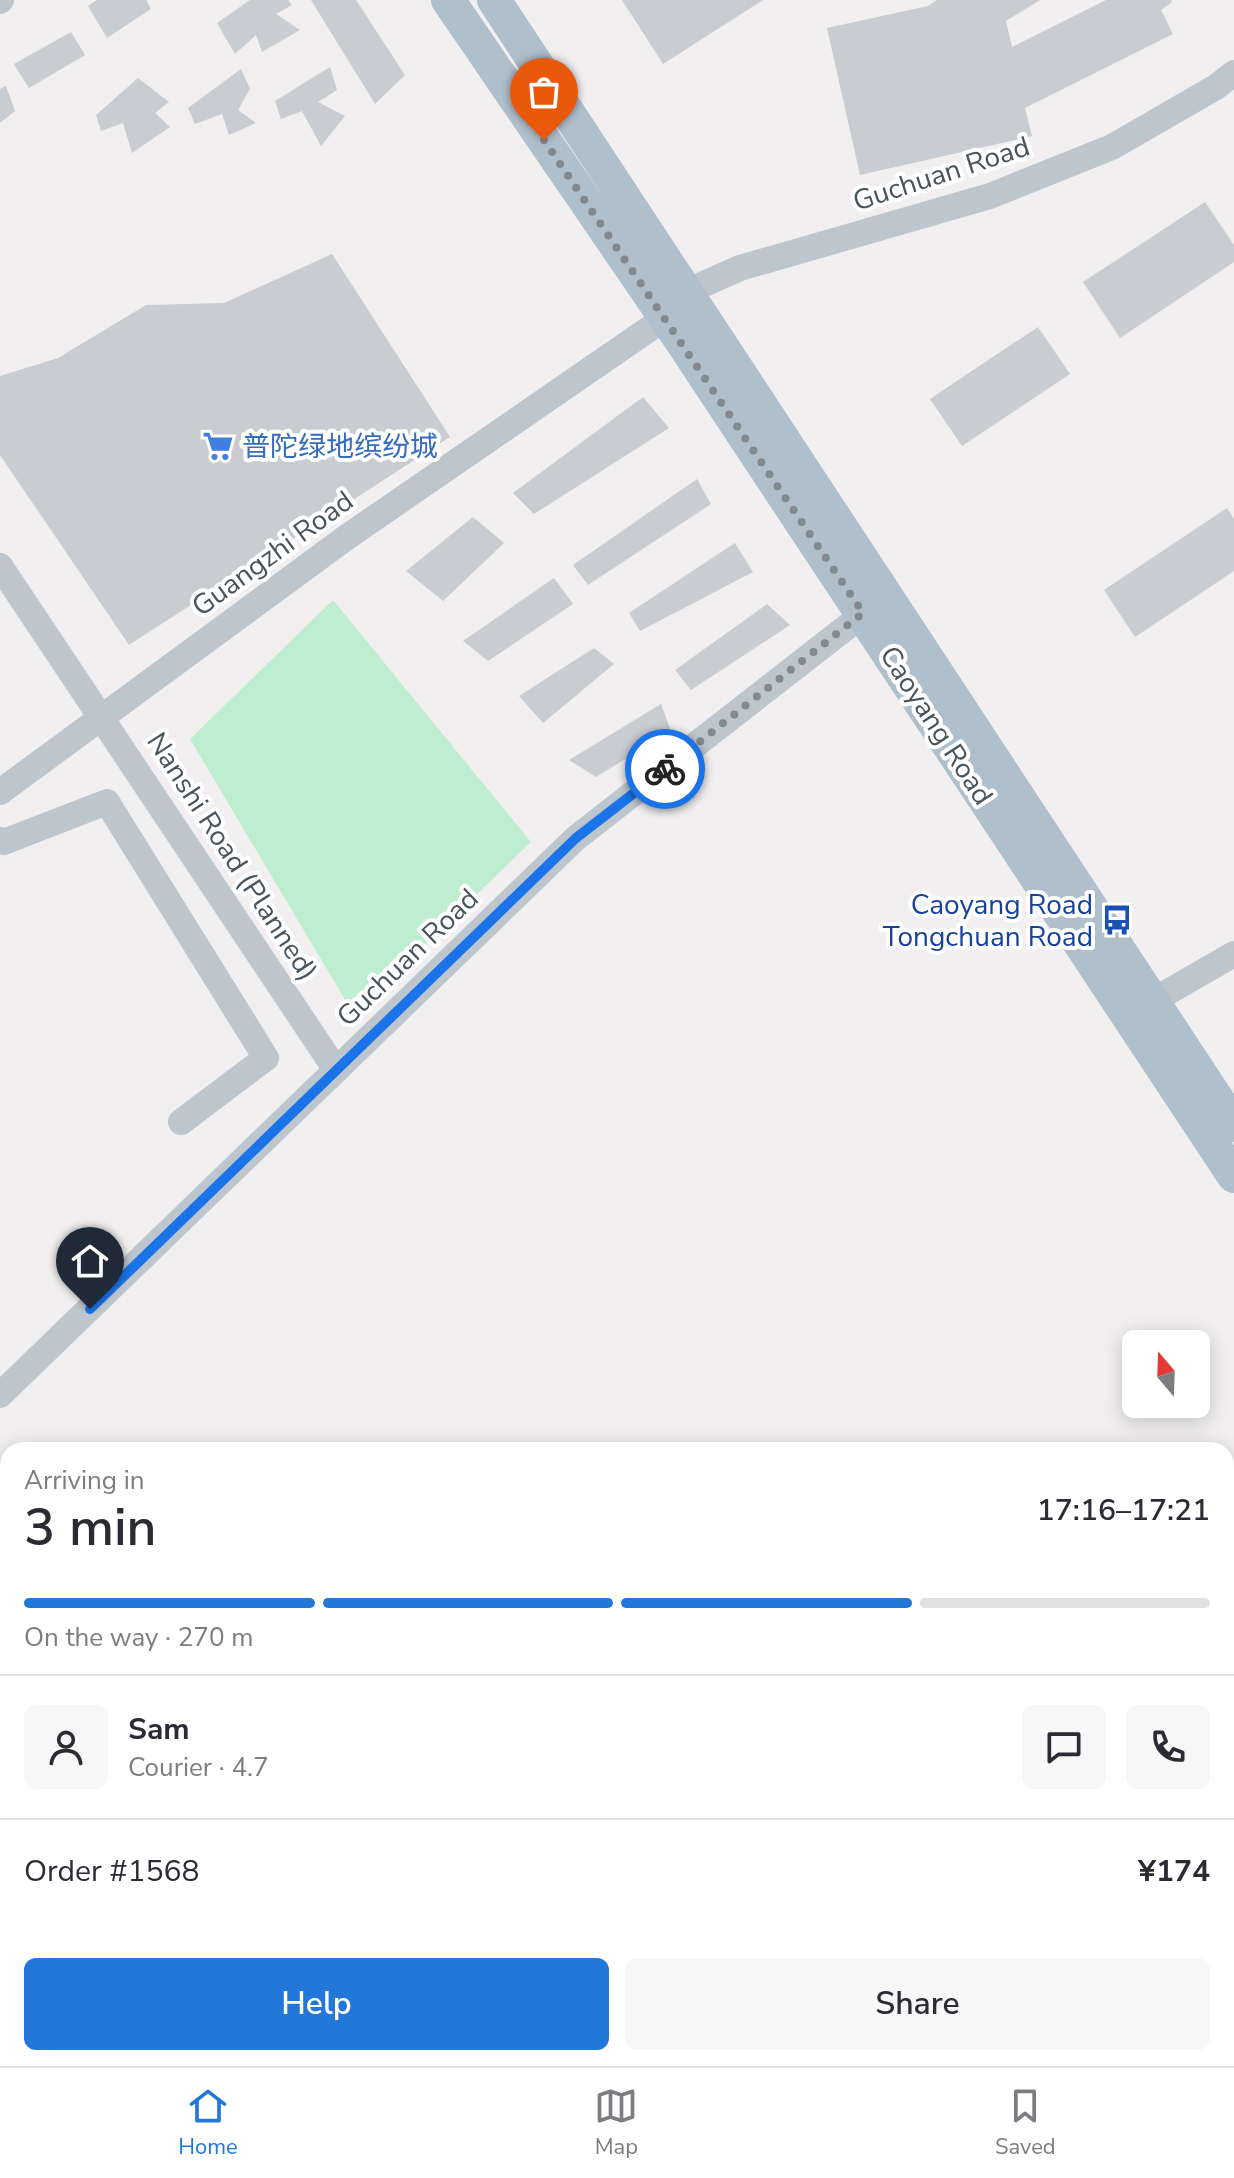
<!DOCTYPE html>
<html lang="en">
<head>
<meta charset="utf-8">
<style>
	body { margin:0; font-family:"Nunito Sans","Noto Sans SC",sans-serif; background:#f7f7f7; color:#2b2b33; height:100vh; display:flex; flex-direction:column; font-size:30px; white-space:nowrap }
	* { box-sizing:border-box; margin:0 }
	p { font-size:26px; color:#7c7c81 }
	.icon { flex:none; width:44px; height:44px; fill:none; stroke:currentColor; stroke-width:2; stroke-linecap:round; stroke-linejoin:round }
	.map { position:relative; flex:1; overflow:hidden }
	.sheet { position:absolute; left:0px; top:1442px; width:1234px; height:624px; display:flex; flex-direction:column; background:#fff; border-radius:24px 24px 0 0; box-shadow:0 4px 20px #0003 }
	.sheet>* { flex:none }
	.needle { width:52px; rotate:341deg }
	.tools { position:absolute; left:1122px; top:1330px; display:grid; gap:16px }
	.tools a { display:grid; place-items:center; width:88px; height:88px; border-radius:12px; background:#fff; box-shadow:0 4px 20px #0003; font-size:40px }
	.pin { position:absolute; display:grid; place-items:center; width:68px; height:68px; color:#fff; margin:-82px -34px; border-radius:50% 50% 50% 0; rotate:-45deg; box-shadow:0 0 8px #0007 }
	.pin .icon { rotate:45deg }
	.courier { position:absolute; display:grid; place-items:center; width:80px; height:80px; margin:-40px; border:6px solid #1a73e8; border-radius:50%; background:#fff; color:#222; box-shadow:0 2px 10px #0007 }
	.summary em { font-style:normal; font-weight:600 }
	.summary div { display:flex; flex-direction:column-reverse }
	.summary { display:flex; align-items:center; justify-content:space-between; height:136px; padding:0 24px }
	h1 { font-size:52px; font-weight:600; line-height:60px }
	.bar { display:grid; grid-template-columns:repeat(4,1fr); gap:12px 8px; align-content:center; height:96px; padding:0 24px }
	.bar i { height:10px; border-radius:6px; background:#e1e1e2 }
	.bar .active { background:#2277d8 }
	.bar p { grid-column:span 4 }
	.line { display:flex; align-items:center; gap:20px; padding:0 24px; border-top:2px solid #e1e1e2 }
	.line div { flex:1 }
	.round { display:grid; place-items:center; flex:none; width:84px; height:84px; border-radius:12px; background:#f7f7f7 }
	.cta { display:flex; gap:16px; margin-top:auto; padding:16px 24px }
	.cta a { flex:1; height:92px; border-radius:12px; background:#2277d8; color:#fff; font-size:32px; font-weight:600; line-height:92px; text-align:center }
	.cta a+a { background:#f7f7f7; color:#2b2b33 }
	.tabs { display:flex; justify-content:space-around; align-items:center; height:112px; border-top:2px solid #e1e1e2; background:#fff; font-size:22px; color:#7c7c81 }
	.tabs a { display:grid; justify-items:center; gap:4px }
	.tabs .active { color:#2277d8 }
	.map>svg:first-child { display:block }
</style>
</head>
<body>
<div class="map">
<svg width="1234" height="2066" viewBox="0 0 1234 2066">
	<rect width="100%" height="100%" fill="#f1efef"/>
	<path fill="#bfedcf" d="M333,600L531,842L353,1013L190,739Z"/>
	<g fill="#c9ccd1">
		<path d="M97,0H146L151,9L107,38L88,6Z"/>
		<path d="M250,0H288L292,5L276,14L300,30L262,52L256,35L235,54L217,23Z"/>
		<path d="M311,0H356L405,75L375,104Z"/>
		<path d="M622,0H763L663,64Z"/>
		<path d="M937,0H1040L1006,21L1012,47L1106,0H1171L1172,2L1161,10L1173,34L1025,108L1032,136L860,175L827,28L928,6Z"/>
		<path d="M71,32L85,55L29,88L14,64Z"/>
		<path d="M330,67L337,90L318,102L345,116L321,146L302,111L281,119L275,101Z"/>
		<path d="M241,69L250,89L238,110L256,123L229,135L222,114L195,124L188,108Z"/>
		<path d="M138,78L169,102L155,113L170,127L132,153L123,123L101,131L96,115Z"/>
		<path d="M6,86L15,111L0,123V89Z"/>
		<path d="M1205,202L1234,245V262L1120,338L1083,282Z"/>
		<path d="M332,254L450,437L129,645L0,455V376L58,358L146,305L224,303Z"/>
		<path d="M1038,327L1070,374L962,446L930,399Z"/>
		<path d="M643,397L669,428L534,514L513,493Z"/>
		<path d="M697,479L711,504L588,585L573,565Z"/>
		<path d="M1227,508L1234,519V571L1135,637L1104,590Z"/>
		<path d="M473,517L504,543L443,601L406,571Z"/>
		<path d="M735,543L753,572L640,631L629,613Z"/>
		<path d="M554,578L573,604L488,661L463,641Z"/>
		<path d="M767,604L790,625L691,690L675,670Z"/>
		<path d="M594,648L614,664L543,723L519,696Z"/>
		<path d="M661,704L671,731L596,777L569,760Z"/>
	</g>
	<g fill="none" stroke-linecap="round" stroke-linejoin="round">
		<g stroke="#bec6cd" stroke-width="26">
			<path d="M0,1L1,0"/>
			<path d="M0,566L336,1070"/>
			<path d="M0,792L347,537L665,318L686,292L740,268L990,196L1112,147L1216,87L1234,73"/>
			<path d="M0,840L4,842L107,802L266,1058L181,1122"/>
			<path d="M1137,1010L1234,954"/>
			<path d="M0,1395L576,838L875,605"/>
			<path d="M0,1905L8,1916"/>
			<path d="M115,2058L121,2066"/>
		</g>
		<g stroke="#b0bfcc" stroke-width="34">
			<path d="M448,0L680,339L1234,1176"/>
			<path d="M494,0L1234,1125"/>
			<path d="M1226,1992L1234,1989"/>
			<path d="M1017,2066L1040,2058"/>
		</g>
	</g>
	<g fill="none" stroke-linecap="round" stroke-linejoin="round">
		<path stroke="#838a8f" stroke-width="8" stroke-dasharray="0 14.4" d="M544,140L863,613L665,769"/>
		<path stroke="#1a73e8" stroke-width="10" d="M90,1309L576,838L665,769"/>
	</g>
	<defs>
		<g id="supermarket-bare" transform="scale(2.4)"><path d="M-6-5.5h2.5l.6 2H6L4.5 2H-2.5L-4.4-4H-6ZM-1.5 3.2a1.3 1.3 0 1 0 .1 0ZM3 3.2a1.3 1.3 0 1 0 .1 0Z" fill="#3f7fe0" stroke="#fff" stroke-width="2.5" paint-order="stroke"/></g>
		<g id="bus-bare" transform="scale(2.4)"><path d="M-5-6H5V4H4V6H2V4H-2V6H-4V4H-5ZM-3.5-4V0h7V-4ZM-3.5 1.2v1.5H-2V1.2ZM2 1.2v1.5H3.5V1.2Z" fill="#1a4fb4" stroke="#fff" stroke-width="2.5" paint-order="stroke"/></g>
	</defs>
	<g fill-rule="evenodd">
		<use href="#supermarket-bare" x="218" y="446"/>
		<use href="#bus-bare" x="1117" y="920"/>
	</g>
	<g text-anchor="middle" stroke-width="8" stroke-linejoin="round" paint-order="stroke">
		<g font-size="28" fill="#48535b" stroke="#fff">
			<text transform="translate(941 173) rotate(-18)" y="10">Guchuan Road</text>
			<text transform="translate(272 553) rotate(-36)" y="10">Guangzhi Road</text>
			<text transform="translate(937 725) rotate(57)" y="10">Caoyang Road</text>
			<text transform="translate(233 856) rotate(57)" y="10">Nanshi Road (Planned)</text>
			<text transform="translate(407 957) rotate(-44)" y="10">Guchuan Road</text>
		</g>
		<g font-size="28" fill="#366cbe" stroke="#fff" text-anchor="start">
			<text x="242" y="456">普陀绿地缤纷城</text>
		</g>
		<g font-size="28" fill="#164399" stroke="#fff" text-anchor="end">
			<text x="1093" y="914">Caoyang Road<tspan x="1093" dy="32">Tongchuan Road</tspan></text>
		</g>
	</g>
</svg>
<div class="tools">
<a><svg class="needle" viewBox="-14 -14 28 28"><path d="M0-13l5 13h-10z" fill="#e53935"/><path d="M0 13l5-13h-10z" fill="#7c7c81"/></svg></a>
</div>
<div class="pin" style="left:544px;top:140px;background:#ea580c"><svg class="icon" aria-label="bag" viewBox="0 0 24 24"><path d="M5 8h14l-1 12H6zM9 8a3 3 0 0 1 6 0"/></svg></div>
<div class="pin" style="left:90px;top:1309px;background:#1f2937"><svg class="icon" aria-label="home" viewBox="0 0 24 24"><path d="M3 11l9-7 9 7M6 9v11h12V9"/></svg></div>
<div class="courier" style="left:665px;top:769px"><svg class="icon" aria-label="bike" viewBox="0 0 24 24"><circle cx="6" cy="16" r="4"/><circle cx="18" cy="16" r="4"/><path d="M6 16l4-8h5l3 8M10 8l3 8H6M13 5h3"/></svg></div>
<section class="sheet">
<div class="summary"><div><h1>3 min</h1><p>Arriving in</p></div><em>17:16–17:21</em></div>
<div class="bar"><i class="active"></i><i class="active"></i><i class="active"></i><i></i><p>On the way · 270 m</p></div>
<div class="line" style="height:144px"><a class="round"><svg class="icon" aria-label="person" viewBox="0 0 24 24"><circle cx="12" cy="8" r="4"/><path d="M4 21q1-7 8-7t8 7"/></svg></a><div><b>Sam</b><p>Courier · 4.7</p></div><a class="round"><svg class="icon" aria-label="chat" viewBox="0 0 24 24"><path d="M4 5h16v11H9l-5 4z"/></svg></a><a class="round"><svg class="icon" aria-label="phone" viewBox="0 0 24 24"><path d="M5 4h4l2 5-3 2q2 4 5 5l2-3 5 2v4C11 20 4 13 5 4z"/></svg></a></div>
<div class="line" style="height:104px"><div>Order #1568</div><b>¥174</b></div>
<div class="cta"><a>Help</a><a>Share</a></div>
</section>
</div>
<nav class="tabs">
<a class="active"><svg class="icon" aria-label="home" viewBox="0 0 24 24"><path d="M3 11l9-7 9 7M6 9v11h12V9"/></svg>Home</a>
<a><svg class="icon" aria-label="map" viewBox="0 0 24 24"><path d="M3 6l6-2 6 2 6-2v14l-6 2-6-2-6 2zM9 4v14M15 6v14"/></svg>Map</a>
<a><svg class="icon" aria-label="saved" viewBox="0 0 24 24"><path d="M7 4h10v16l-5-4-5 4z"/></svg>Saved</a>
</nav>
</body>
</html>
